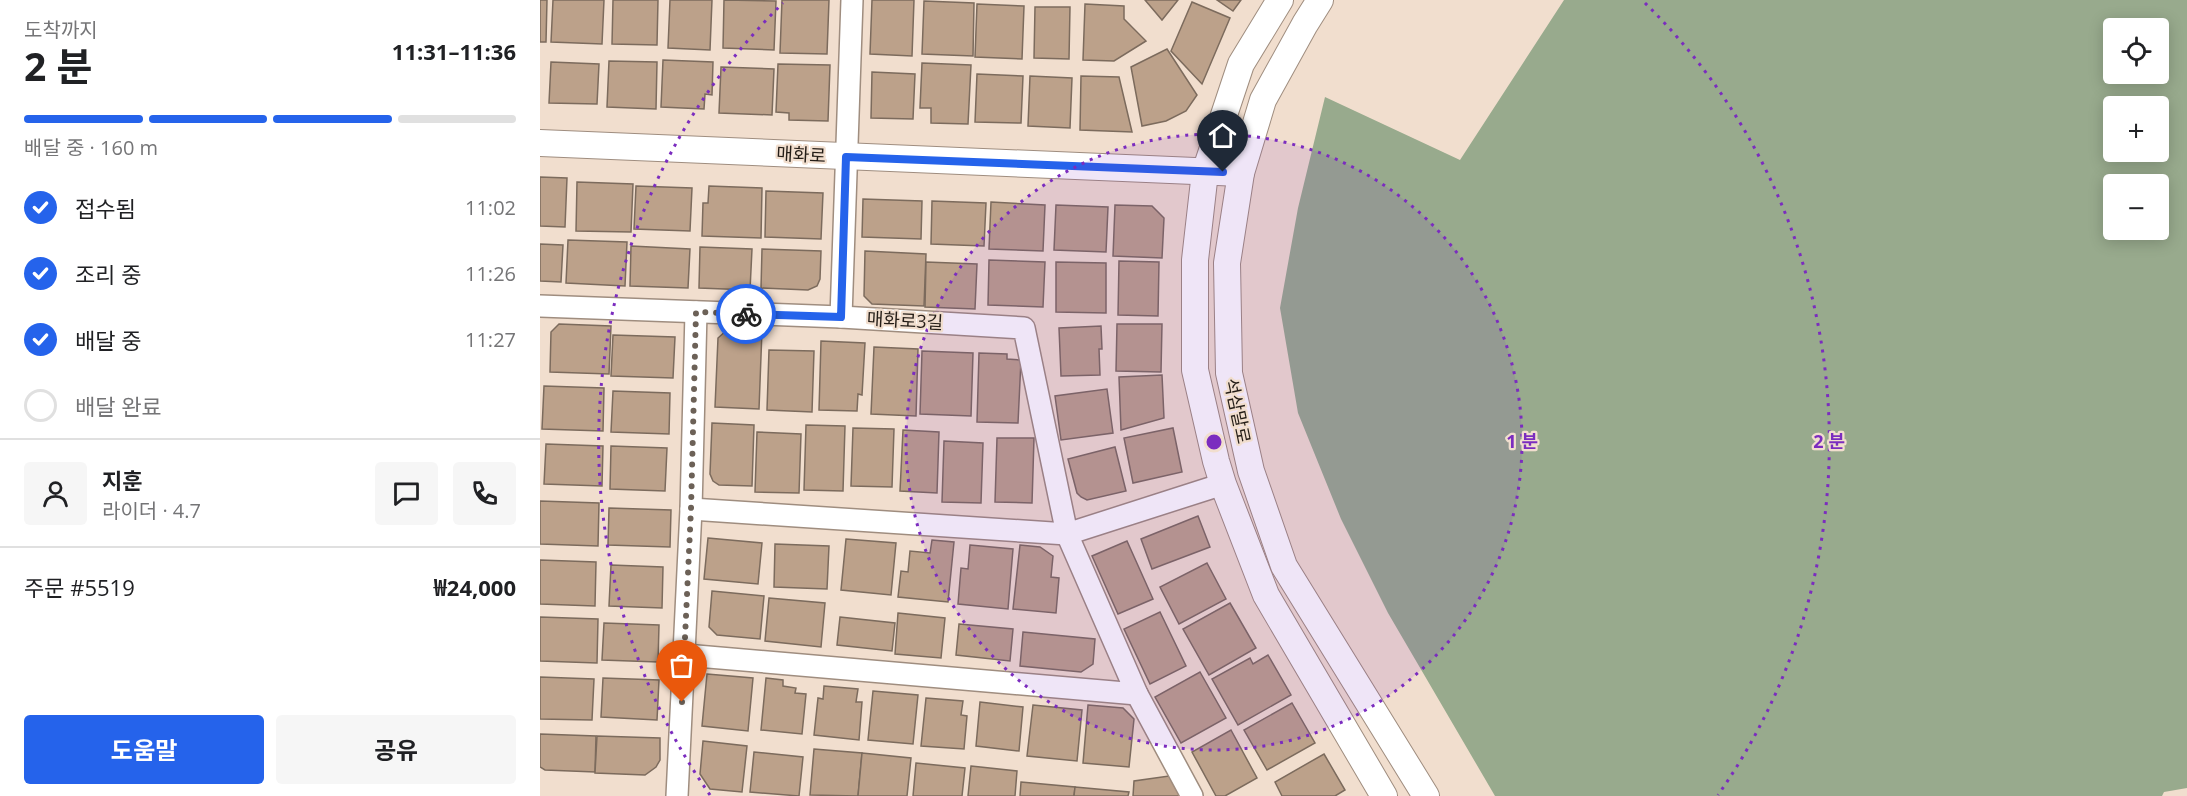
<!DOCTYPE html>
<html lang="ko">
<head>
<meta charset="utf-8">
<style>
	body { margin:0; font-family:"Open Sans","Noto Sans KR",sans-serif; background:#f6f6f6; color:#202124; height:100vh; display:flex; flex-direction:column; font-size:22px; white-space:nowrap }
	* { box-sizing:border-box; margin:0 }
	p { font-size:20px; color:#757577 }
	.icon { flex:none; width:33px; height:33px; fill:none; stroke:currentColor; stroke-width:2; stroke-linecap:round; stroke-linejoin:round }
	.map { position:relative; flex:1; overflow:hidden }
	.drawer { display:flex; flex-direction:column; background:#fff; width:540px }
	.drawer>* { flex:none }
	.fabs { position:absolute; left:1563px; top:18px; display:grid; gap:12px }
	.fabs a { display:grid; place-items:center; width:66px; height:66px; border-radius:6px; background:#fff; box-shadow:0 3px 15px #0003; font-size:30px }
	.pin { position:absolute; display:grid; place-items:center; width:51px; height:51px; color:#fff; margin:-62px -26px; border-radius:50% 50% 50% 0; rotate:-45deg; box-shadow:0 0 6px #0007 }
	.pin .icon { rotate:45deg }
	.courier { position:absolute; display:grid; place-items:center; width:60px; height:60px; margin:-30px; border:4px solid #2563eb; border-radius:50%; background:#fff; color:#222; box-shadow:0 2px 8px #0007 }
	.head em { font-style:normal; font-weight:700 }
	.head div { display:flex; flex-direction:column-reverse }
	.head { display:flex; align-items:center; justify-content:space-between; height:102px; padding:0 24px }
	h1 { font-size:39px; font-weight:700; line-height:45px }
	.bar { display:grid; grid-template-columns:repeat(4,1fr); gap:9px 6px; align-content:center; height:72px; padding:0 24px }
	.bar i { height:8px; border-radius:4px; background:#e0e0e0 }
	.bar .on { background:#2563eb }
	.bar p { grid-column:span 4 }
	.line { display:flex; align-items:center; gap:15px; padding:0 24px; border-top:2px solid #e0e0e0 }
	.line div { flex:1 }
	.round { display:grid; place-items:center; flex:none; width:63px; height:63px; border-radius:6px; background:#f6f6f6 }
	ol { padding:0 24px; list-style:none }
	li { display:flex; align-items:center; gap:18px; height:66px }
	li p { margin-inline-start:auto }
	li .icon { padding:6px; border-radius:50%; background:#2563eb; color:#fff; stroke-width:4 }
	li:last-child { color:#757577 }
	li i { width:33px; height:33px; border:3px solid #e0e0e0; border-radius:50% }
	.button { display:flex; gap:12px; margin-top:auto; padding:12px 24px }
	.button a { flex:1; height:69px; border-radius:6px; background:#2563eb; color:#fff; font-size:24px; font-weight:700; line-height:69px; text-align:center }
	.button a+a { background:#f6f6f6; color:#202124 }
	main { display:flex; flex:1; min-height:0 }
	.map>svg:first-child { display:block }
</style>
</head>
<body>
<main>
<section class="drawer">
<div class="head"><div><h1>2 분</h1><p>도착까지</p></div><em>11:31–11:36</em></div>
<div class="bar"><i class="on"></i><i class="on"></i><i class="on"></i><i></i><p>배달 중 · 160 m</p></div>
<ol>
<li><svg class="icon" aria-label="check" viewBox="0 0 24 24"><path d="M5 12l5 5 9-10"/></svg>접수됨<p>11:02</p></li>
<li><svg class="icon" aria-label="check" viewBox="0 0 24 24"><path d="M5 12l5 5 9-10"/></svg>조리 중<p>11:26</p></li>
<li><svg class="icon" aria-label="check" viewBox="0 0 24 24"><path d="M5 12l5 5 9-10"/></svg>배달 중<p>11:27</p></li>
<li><i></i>배달 완료</li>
</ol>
<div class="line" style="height:108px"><a class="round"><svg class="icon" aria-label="person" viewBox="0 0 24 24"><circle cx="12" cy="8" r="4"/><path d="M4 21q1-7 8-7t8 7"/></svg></a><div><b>지훈</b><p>라이더 · 4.7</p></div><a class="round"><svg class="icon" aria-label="chat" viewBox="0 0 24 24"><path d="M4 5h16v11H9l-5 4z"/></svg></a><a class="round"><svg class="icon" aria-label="phone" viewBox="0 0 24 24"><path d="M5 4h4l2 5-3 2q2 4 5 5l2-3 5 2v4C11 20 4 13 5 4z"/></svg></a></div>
<div class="line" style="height:78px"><div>주문 #5519</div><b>₩24,000</b></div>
<div class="button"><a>도움말</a><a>공유</a></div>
</section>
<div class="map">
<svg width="1647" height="796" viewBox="0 0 1647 796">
	<rect width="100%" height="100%" fill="#f1dece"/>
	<path fill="#98aa8d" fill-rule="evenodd" d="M1024,0H1647V788L1624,792L1622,796H955L848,613L801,519L758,413L740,308L758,208L785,97L920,160ZM1574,28H1618V74H1574ZM1574,106H1618V152H1574ZM1574,184H1618V230H1574Z"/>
	<g fill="#bca18a" stroke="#7c6b5d" stroke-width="1.5">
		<path d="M0,0H7L6,42H0Z"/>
		<path d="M13,0H64L62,44L11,42Z"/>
		<path d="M73,0H118L117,45L72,44Z"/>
		<path d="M130,0H172L170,50L128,48Z"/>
		<path d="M184,0L236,1L234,50L183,48Z"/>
		<path d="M242,0H289L287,54L240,53Z"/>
		<path d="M332,0H374L372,56L330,54Z"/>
		<path d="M605,0H638L622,20Z"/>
		<path d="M677,0H701L693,11Z"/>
		<path d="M384,1L434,3L433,56L382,54Z"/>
		<path d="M652,2L690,18L662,84L631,51Z"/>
		<path d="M437,4L484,6L482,59L435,57Z"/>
		<path d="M545,4L584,6V19L606,41L574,61L543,60Z"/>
		<path d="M495,7H530L529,59L494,58Z"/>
		<path d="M627,49L657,95L646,111L626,121L602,126L591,67Z"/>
		<path d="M123,60L173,62L172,95L165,94L164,109L121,107Z"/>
		<path d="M69,61L117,62L116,109L67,107Z"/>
		<path d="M11,62L59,64L57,104L9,103Z"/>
		<path d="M382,63L431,65L428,124L391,123V108H380Z"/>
		<path d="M238,64L290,65L288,121L249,120V113L236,112Z"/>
		<path d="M181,67L234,69L232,115L179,113Z"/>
		<path d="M332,72L375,74L373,119L331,118Z"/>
		<path d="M437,74L483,76L481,123L435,122Z"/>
		<path d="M490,76L532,78L530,128L488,126Z"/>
		<path d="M541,76L579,77L592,132L540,130Z"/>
		<path d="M0,177L27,178L25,227L0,226Z"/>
		<path d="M37,182L93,184L91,232L36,231Z"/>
		<path d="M96,186L152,188L150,231L94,229Z"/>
		<path d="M169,186L222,188L221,238L162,236L163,203H168Z"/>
		<path d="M226,191L283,193L281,239L225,237Z"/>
		<path d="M323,199L382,201L381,239L322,237Z"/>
		<path d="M392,201L446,203L444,246L391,244Z"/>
		<path d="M451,202L505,205L503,251L449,249Z"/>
		<path d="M516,205L568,207L566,252L514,250Z"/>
		<path d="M575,205L612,206L624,218L622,258L573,256Z"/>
		<path d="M28,240L87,242L85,286L26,283Z"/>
		<path d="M0,244L23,245L21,282L0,281Z"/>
		<path d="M91,246L150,249L148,288L90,286Z"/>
		<path d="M160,247L212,249L210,290L159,288Z"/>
		<path d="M222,249L281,251L280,279L277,286L268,290L221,288Z"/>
		<path d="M325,251L386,254L384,306L332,304L324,296Z"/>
		<path d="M449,260L505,262L503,307L448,305Z"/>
		<path d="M579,261L619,262L618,316L578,315Z"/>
		<path d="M386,262L437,264L435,309L385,307Z"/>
		<path d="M516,262L566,263V313L516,312Z"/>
		<path d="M19,324L71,326L69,374L10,372L11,332Z"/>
		<path d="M577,324H622L621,372L576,371Z"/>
		<path d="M561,326L562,349H559L560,375L521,376L519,328Z"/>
		<path d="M188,329L222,330L219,409L175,407L178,338Z"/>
		<path d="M73,335L135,337L133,378L71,376Z"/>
		<path d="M281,341L325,343L322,395L318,394L317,411L279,410Z"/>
		<path d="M334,347L378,349L376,416L331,414Z"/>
		<path d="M229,350L274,351L272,412L227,410Z"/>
		<path d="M382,351L433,353L431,416L380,414Z"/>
		<path d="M439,353L467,354V359L481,360L478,423L437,422Z"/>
		<path d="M622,375L624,418L581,430L579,377Z"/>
		<path d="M4,386L64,388L63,431L2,429Z"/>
		<path d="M567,389L573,433L521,440L515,396Z"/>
		<path d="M73,391L130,393L129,434L71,432Z"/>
		<path d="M172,423L214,425L212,486L179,485L173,481L170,474Z"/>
		<path d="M266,425L305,426L303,491L264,490Z"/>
		<path d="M313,428L354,429L352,487L311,486Z"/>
		<path d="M633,428L642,472L593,483L584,438Z"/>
		<path d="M363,430L399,432L397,493L360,491Z"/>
		<path d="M217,432L261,434L259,493L215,492Z"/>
		<path d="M457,438H494L492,503L455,502Z"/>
		<path d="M404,441L443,443L441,503L402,502Z"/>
		<path d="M6,444L63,446L62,486L4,484Z"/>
		<path d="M71,446L127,448L125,491L70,489Z"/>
		<path d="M575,447L586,491L547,500L541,497L537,493L528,459Z"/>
		<path d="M0,501L59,503L58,546L0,544Z"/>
		<path d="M69,508L131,510L130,547L68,545Z"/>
		<path d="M658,516L670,547L612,569L601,539Z"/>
		<path d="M168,538L222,543L218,584L164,579Z"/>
		<path d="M306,539L356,543L351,595L301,590Z"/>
		<path d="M392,540L414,542L408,602L358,597L361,571L368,572L370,551L390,553Z"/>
		<path d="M587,541L613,599L578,614L552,556Z"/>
		<path d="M235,544L289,546L287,589L234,587Z"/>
		<path d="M430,545L473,549L468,609L418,604L421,568L428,569Z"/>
		<path d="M480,545L500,547L513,556L511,577L519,578L516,613L473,609Z"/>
		<path d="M0,560L56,562L55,606L0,604Z"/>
		<path d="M667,563L686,599L639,624L620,587Z"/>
		<path d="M71,565L123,567L122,608L69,606Z"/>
		<path d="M172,591L224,596L220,639L177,635L169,627Z"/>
		<path d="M229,598L285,603L281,647L225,641Z"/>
		<path d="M690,603L716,648L669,675L643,629Z"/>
		<path d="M620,612L646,666L610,684L584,629Z"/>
		<path d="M358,613L405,618L401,658L355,654Z"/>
		<path d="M0,617L58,619L57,663L0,661Z"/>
		<path d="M300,617L355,623L352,651L297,645Z"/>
		<path d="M64,623L119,625L118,662L62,660Z"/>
		<path d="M419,624L473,629L470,661L416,655Z"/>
		<path d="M483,632L555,639L553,664L541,672L480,666Z"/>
		<path d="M728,655L751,695L698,725L672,679L710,658L713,664Z"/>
		<path d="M660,672L686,718L641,743L615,697Z"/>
		<path d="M167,674L213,678L208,731L162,726Z"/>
		<path d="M0,677L54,679L52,720L0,719Z"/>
		<path d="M63,678L119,680L117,720L61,717Z"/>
		<path d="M226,678L243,680V686L256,688L255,693L266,694L262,734L221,730Z"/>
		<path d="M284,686L318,689L316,702H322L319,740L274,735L278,698L283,699Z"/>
		<path d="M333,691L378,695L373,744L328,740Z"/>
		<path d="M386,698L423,701L421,715L427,716L424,749L381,746Z"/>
		<path d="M440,702L483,707L479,751L436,746Z"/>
		<path d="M752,703L775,743L727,770L704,730Z"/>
		<path d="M493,705L542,710L537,761L487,756Z"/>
		<path d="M548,705L583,708L594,719L589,767L543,763Z"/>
		<path d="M691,730L717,778L685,796H676L652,752Z"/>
		<path d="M0,734L56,736L55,772L5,770L0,767Z"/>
		<path d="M57,736L120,738V760L116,767L105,775L55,773Z"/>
		<path d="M163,741L207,746L202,792L170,789L160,774Z"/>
		<path d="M274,749L322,753L318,796L270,795Z"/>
		<path d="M214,752L263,757L259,796L210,792Z"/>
		<path d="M322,753L371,758L367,796H318Z"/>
		<path d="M784,754L805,790L795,796H742L735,782Z"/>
		<path d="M376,763L425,768L422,796H373Z"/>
		<path d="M431,766L477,771L475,796H428Z"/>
		<path d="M629,776L640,796H593L594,781Z"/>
		<path d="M481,782L535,787L534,796H480Z"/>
		<path d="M535,787L589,792L588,796H534Z"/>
	</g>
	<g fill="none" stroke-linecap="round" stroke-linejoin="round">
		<g stroke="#9f8d7f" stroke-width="24">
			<g id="minor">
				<path d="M0,306L301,317L484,328L527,534L597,694L652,796"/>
				<path d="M301,317L312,0"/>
				<path d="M151,509L527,534L683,484"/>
				<path d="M145,655L597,694"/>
				<path d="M137,796L151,509L156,312"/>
			</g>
		</g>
		<g stroke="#9f8d7f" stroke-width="28">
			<g id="tertiary">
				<path d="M740,0L701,64L665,172L655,260V370L676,461L683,484L726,595L844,796"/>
				<path d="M780,0L765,24L723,100L701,173L687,263L689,373L711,471L744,566L886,796"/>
				<path d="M0,143L701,173"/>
			</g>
		</g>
		<use href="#minor" stroke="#fff" stroke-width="21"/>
		<use href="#tertiary" stroke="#fff" stroke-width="26"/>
	</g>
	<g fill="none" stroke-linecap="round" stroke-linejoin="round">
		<path stroke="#6c6157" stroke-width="6" stroke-dasharray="0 10.8" d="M142,702L151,509L156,312L206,314"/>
		<path stroke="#2563eb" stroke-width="8" d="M206,314L301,317L306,157L683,172"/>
	</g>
	<circle cx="674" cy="442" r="308" fill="#7b2cbf" fill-opacity=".12"/>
	<g fill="none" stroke="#7b2cbf" stroke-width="3" stroke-dasharray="3 6">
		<circle cx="674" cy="442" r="308"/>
		<path d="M170 795A615 615 0 0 1 243 3M1105 3A615 615 0 0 1 1178 795"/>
	</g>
	<g text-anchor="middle" stroke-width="4.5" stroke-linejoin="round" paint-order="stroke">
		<g font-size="18" fill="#241d17" stroke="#f1dece">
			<text transform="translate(261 155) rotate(3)" y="6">매화로</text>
			<text transform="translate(365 321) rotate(3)" y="6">매화로3길</text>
			<text transform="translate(697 411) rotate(78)" y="6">석삼말로</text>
		</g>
	</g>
	<circle cx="674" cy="442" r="9" fill="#7b2cbf" stroke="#f1dece" stroke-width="3"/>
	<g font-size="18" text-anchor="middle" font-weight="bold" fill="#7b2cbf" stroke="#f1dece" stroke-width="4.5" stroke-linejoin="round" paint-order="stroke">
		<text x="982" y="448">1 분</text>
		<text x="1289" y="448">2 분</text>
	</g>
</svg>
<div class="fabs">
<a><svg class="icon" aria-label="locate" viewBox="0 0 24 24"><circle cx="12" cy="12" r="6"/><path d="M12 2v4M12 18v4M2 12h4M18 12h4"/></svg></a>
<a>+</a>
<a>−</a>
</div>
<div class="pin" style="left:142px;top:702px;background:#ea580c"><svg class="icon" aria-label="bag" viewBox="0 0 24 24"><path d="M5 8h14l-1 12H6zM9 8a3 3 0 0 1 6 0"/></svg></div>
<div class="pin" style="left:683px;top:172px;background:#1f2937"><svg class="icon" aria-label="home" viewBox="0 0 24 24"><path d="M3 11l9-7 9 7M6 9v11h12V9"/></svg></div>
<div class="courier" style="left:206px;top:314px"><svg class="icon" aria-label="bike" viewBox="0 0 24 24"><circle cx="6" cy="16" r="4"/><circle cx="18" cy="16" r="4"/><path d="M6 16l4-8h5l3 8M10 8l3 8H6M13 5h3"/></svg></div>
</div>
</main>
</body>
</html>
